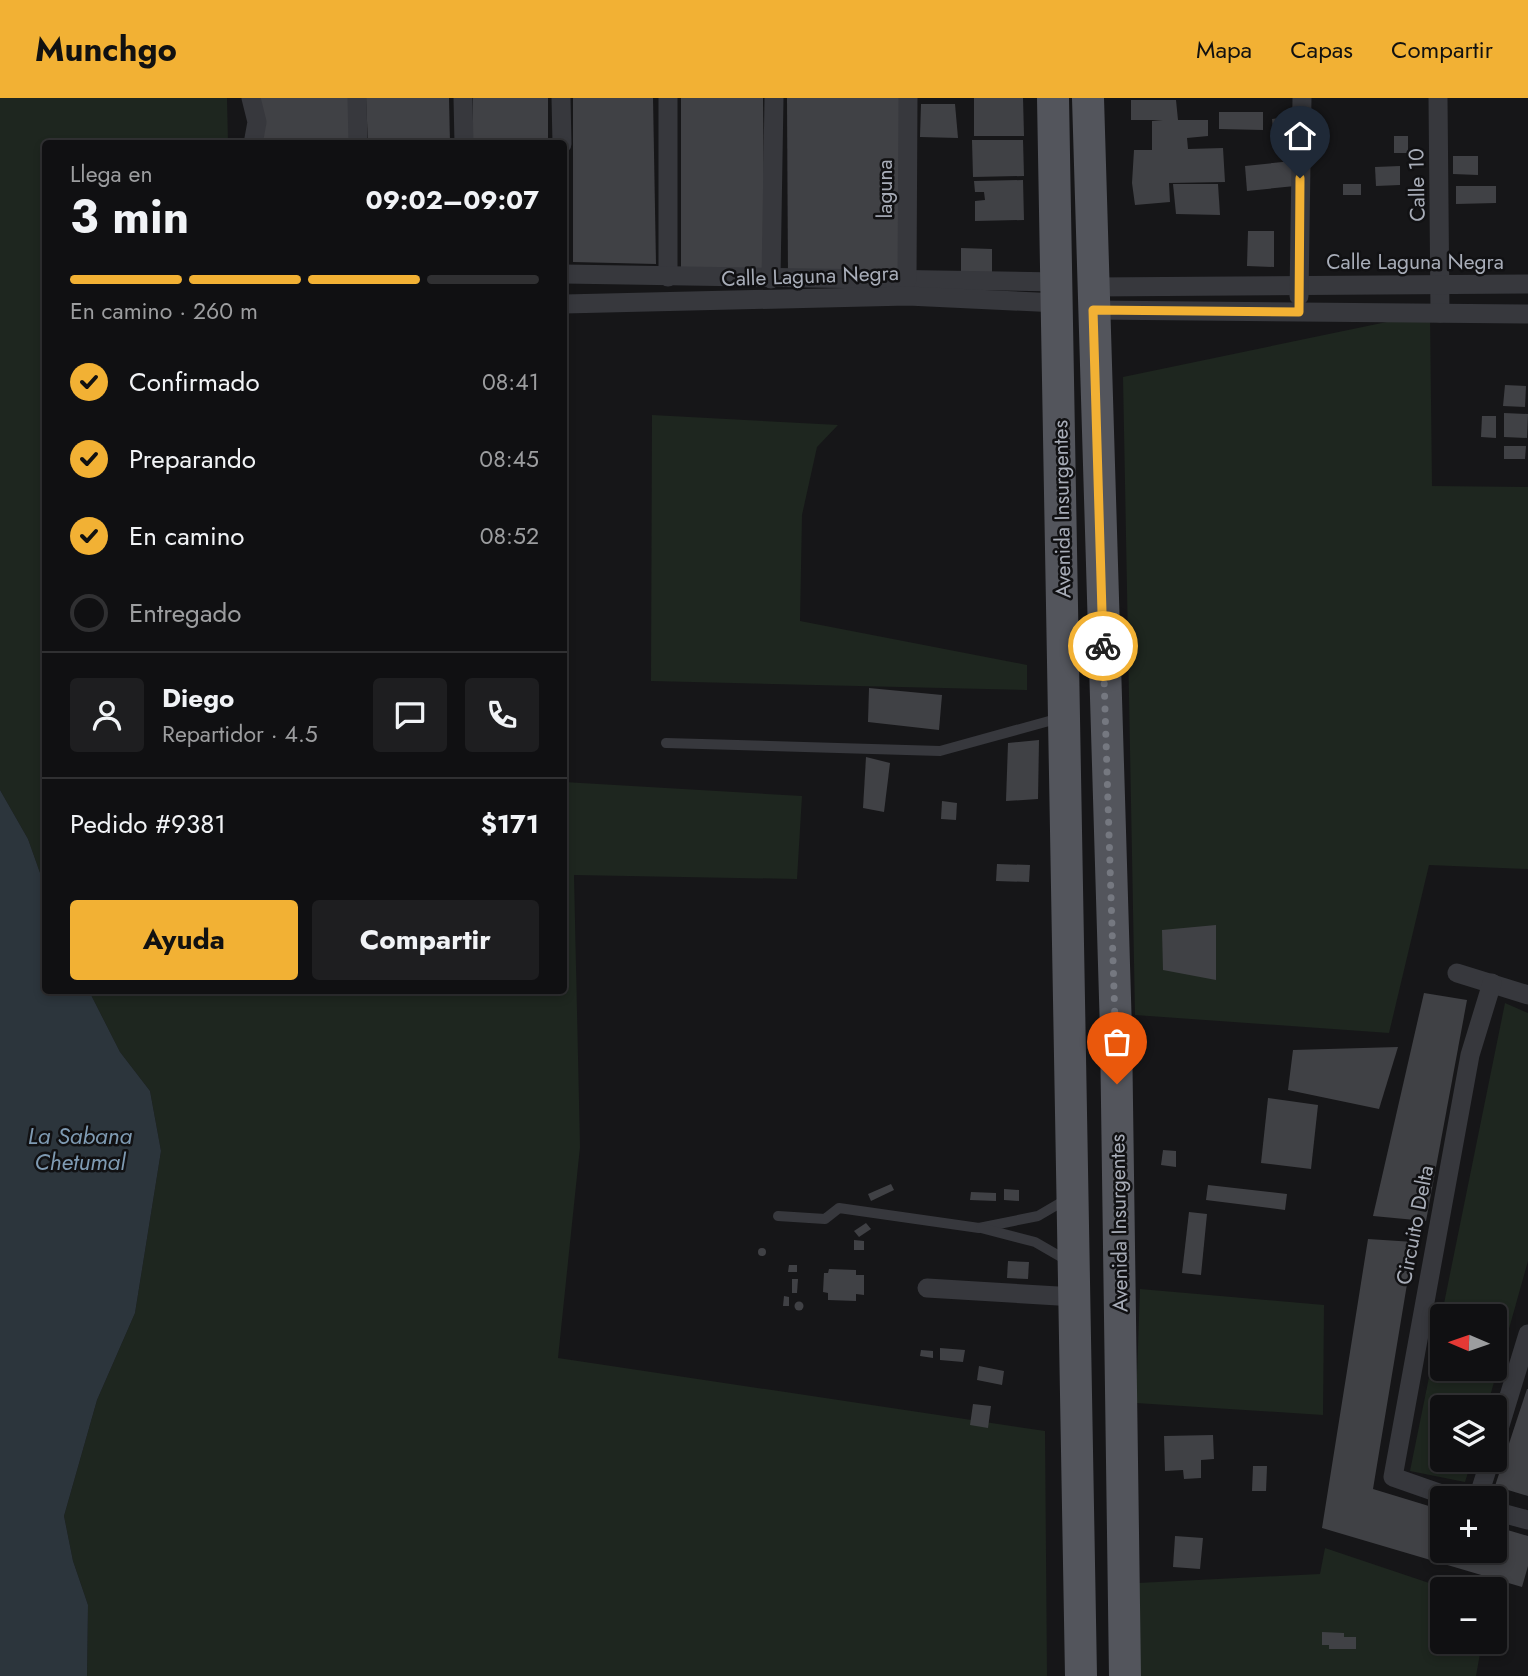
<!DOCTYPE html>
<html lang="es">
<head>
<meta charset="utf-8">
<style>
	body { margin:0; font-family:Jost,sans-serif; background:#1e1e20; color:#f1f3f6; height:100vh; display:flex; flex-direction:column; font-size:26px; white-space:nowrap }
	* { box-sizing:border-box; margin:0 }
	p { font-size:23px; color:#9c9d9f }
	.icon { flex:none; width:38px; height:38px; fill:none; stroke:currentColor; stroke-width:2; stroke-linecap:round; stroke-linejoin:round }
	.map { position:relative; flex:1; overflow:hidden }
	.panel { position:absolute; left:42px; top:42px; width:525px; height:854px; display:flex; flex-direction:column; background:#101012; border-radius:7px; box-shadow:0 4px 10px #0003,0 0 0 2px #303032 }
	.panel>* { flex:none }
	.needle { width:46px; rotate:272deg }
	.tools { position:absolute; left:1430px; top:1206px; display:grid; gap:14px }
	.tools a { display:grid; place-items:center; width:77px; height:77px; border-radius:7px; background:#101012; box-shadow:0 4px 10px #0003,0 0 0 2px #303032; font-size:35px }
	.pin { position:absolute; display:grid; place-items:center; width:60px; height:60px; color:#fff; margin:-72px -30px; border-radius:50% 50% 50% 0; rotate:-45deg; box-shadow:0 0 7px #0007 }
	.pin .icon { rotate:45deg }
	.courier { position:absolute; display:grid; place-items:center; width:70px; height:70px; margin:-35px; border:5px solid #f2b134; border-radius:50%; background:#fff; color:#222; box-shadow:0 2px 9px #0007 }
	.head em { font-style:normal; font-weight:700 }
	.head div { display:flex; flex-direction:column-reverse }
	.head { display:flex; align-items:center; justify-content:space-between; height:119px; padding:0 28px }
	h1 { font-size:46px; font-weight:700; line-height:52px }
	.bar { display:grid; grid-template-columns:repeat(4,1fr); gap:10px 7px; align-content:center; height:84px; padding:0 28px }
	.bar i { height:9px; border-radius:5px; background:#303032 }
	.bar .selected { background:#f2b134 }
	.bar p { grid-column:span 4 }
	.line { display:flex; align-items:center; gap:18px; padding:0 28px; border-top:2px solid #303032 }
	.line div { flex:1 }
	.round { display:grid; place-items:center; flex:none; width:74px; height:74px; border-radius:7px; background:#1e1e20 }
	ol { padding:0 28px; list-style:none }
	li { display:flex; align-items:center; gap:21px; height:77px }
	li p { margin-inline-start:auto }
	li .icon { padding:7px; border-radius:50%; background:#f2b134; color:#111; stroke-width:4 }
	li:last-child { color:#9c9d9f }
	li i { width:38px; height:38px; border:4px solid #303032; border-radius:50% }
	.cta { display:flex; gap:14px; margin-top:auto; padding:14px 28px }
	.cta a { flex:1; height:80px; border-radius:7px; background:#f2b134; color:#111; font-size:28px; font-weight:700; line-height:80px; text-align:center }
	.cta a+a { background:#1e1e20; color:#f1f3f6 }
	header { display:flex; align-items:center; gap:42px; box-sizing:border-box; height:98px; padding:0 35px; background:#f2b134; color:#111 }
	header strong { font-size:33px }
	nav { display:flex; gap:38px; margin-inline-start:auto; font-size:24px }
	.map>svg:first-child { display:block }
</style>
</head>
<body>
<header>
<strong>Munchgo</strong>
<nav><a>Mapa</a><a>Capas</a><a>Compartir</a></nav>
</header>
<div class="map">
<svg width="1528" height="1578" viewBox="0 0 1528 1578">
	<rect width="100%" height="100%" fill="#161618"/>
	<g fill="#1e261f" fill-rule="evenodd">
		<path d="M0,0H227L228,45L46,46L45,789L28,741L0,692Z"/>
		<path d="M1430,215L1432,388L1528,389V771L1429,767L1389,935L1135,917L1123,279Z"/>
		<path d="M652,317L838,327L817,349L802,417L800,523L1027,567V592L651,583Z"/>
		<path d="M564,684L802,698L797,781L574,777L580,1049L558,1260L1045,1333L1047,1578H87L88,1507L73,1463L64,1418L97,1302L135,1215L161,1053L150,993L120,954L89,893L564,892Z"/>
		<path d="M1505,905L1528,915V1163L1487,1309H1442V1362H1472L1465,1384L1410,1373ZM1442,1218H1494V1270H1442Z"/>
		<path d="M1140,1191L1324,1207L1323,1317L1136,1305Z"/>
		<path d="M1325,1450L1447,1491H1442V1544H1482L1476,1578H1138V1485L1320,1476Z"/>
	</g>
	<path fill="#2c353c" d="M0,692L28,741L45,789L46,892L89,893L120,954L150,993L161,1053L135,1215L97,1302L64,1418L73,1463L88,1507L87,1578H0Z"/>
	<g fill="#404145">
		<path d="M258,0H348L350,46H260Z"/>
		<path d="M366,0H449L450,46H368Z"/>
		<rect x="473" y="0" width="75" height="46"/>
		<path d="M573,0H653L656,166L573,164Z"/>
		<path d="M681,0H763L765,176L681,175Z"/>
		<path d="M787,0H899V178L788,180Z"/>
		<path d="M974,0H1023L1024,38H974Z"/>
		<path d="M1131,2H1176L1178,22H1208V38L1187,40L1188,51L1223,50L1225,84L1169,85L1170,104L1135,107L1132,85L1134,52H1152V23L1163,22H1131Z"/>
		<path d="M921,6H955L958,40L920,39Z"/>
		<path d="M1219,14H1263V32L1219,31Z"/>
		<path d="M1288,19L1292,49L1275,51L1272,21Z"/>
		<rect x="1394" y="38" width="14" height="17"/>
		<path d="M972,42H1023L1024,78L973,79Z"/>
		<path d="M1453,58H1478V77L1453,76Z"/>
		<path d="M1292,63L1295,88L1247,93L1245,68Z"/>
		<path d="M1400,68V87L1376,88L1375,69Z"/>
		<path d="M1023,82L1024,122L975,123V103L985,102L984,94H975L974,83Z"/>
		<path d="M1173,86H1218L1220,117L1176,116Z"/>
		<rect x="1343" y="86" width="18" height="11"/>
		<path d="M1456,88H1496V105L1456,106Z"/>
		<path d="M1248,133H1274V169L1247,168Z"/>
		<path d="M961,150L992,151V180H961Z"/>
		<path d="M1505,287L1526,288L1525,309L1503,308Z"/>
		<path d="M1504,315L1528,316L1527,340L1504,339Z"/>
		<path d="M1482,318H1496V340L1481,339Z"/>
		<path d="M1504,348H1526L1525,361H1504Z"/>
		<path d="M869,590L942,597L939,632L868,624Z"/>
		<path d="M1039,642L1038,701L1006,703L1008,645Z"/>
		<path d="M866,659L890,665L884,714L863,710Z"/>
		<path d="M942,703L957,705L956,722L941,721Z"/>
		<path d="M997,766L1030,767L1029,784L996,783Z"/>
		<path d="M1216,827V882L1163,872L1162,832Z"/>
		<path d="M1424,895L1467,902L1426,1123L1373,1118Z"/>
		<path d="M1398,949L1379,1011L1288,992L1293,952Z"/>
		<path d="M1268,1000L1318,1007L1311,1071L1261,1065Z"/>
		<path d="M1163,1052L1176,1053V1069L1161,1067Z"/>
		<path d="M891,1086L894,1092L871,1103L868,1096Z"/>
		<path d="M1208,1087L1287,1096L1285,1112L1206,1102Z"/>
		<path d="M1004,1091L1019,1092V1103L1004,1102Z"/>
		<path d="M971,1094L996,1095V1103L970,1102Z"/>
		<path d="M1189,1114L1207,1116L1201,1177L1182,1175Z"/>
		<path d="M866,1125L871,1131L859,1139L854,1133Z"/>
		<path d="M1368,1141L1414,1144L1373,1391L1442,1412V1452H1494V1428L1528,1438V1468L1522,1489L1322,1430Z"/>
		<path d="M854,1142L864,1143V1152H854Z"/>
		<circle cx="762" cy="1154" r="4"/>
		<path d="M1008,1163L1029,1164L1028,1181L1007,1180Z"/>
		<path d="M789,1167H797V1174H788Z"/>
		<path d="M829,1171L856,1172V1177H864V1197L856,1196V1203L828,1202V1195L823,1194L824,1175H828Z"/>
		<path d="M792,1181H798L797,1195H792Z"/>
		<path d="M784,1198L789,1199V1208H783Z"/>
		<circle cx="799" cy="1208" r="4.5"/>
		<path d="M940,1250L965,1252L963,1264L940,1262Z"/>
		<path d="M921,1252L933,1253V1260L920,1258Z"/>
		<path d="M979,1268L1004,1273L1002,1287L977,1282Z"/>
		<path d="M1527,1291H1528V1398L1495,1388Z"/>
		<path d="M973,1306L991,1308L988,1330L970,1327Z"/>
		<path d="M1213,1337L1214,1361L1201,1362V1380L1184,1381L1183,1372L1165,1373L1164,1338Z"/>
		<path d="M1253,1368H1267L1266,1393H1252Z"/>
		<path d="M1175,1438L1203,1440L1200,1471L1173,1469Z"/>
		<path d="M1322,1534L1344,1535V1539H1356V1551H1329V1547H1322Z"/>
	</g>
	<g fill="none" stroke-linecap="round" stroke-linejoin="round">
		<g stroke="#37383d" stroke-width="10">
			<path d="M666,645L940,653L1060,620"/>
			<path d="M778,1118L825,1121L839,1110L979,1130L1038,1118L1067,1101"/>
			<path d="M981,1130L1035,1144L1068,1163"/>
		</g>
		<g stroke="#37383d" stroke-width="19">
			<path d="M251,0L257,24L253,46"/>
			<path d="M357,0L358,46"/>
			<path d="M463,0L464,46"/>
			<path d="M561,0L562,46"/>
			<path d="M668,0V179"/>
			<path d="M1438,0L1440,215"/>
			<path d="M564,176L1058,184"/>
			<path d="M771,181L774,0"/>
			<path d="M907,182L908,0"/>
			<path d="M1093,189L1528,186"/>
			<path d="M1299,198L1302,0"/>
			<path d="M564,206L908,198L1058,205"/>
			<path d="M1093,212L1528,216"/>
			<path d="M1457,875L1528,897"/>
			<path d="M927,1190L1075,1199"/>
			<path d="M1494,1347L1528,1236"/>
			<path d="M1453,1400L1393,1379L1470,957L1492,885"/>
			<path d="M1478,1400L1490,1362"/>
			<path d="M1494,1413L1528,1422"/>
		</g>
		<g stroke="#53555c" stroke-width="32">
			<path d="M1053,0L1081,1578"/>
			<path d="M1088,0L1116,933L1125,1578"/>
		</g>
	</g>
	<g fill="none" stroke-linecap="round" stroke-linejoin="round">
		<path stroke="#757880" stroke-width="7" stroke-dasharray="0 12.6" d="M1103,548L1117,986"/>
		<path stroke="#f2b134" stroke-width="9" d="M1103,548L1093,212L1299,214L1300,80"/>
	</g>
	<g text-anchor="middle" stroke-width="5" stroke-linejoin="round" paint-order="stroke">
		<g font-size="21" fill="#a8adb8" stroke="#111113">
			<text transform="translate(1417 87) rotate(-91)" y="7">Calle 10</text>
			<text transform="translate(885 91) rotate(-90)" y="7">laguna</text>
			<text x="1415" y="171">Calle Laguna Negra</text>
			<text transform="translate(810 178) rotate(-2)" y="7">Calle Laguna Negra</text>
			<text transform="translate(1062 411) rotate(-91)" y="7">Avenida Insurgentes</text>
			<text transform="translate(1119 1125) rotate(-91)" y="7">Avenida Insurgentes</text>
			<text transform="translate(1415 1127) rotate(-79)" y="7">Circuito Delta</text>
		</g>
		<g font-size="23" font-style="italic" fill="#7f9bb3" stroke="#111113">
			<text x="80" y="1046">La Sabana<tspan x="80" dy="26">Chetumal</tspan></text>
		</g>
	</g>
</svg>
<div class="tools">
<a><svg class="needle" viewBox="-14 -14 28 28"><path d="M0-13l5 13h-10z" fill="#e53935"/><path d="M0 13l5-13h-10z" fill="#9c9d9f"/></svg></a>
<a><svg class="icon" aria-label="layers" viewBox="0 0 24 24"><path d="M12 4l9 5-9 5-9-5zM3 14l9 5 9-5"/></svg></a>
<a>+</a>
<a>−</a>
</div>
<div class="pin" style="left:1117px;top:986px;background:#ea580c"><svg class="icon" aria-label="bag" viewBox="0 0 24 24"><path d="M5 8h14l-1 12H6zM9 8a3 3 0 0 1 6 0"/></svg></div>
<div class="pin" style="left:1300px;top:80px;background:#1f2937"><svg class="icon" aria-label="home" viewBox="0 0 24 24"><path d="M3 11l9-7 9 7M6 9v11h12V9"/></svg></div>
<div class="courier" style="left:1103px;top:548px"><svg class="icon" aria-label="bike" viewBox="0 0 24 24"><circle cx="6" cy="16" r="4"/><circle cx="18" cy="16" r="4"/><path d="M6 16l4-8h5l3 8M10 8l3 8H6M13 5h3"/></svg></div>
<section class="panel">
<div class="head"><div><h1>3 min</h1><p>Llega en</p></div><em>09:02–09:07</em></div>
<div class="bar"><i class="selected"></i><i class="selected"></i><i class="selected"></i><i></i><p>En camino · 260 m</p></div>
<ol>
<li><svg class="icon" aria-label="check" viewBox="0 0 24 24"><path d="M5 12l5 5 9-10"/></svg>Confirmado<p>08:41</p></li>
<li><svg class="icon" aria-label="check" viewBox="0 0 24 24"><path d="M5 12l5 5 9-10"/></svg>Preparando<p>08:45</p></li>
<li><svg class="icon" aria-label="check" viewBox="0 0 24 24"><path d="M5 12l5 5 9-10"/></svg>En camino<p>08:52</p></li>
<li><i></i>Entregado</li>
</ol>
<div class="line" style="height:126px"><a class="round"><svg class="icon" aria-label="person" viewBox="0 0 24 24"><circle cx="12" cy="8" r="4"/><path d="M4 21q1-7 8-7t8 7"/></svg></a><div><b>Diego</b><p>Repartidor · 4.5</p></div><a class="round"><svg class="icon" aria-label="chat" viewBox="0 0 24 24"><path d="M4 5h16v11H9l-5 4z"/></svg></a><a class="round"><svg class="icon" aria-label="phone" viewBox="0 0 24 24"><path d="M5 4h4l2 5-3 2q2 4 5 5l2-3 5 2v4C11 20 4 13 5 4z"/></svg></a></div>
<div class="line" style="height:91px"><div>Pedido #9381</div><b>$171</b></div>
<div class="cta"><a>Ayuda</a><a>Compartir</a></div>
</section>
</div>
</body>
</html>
